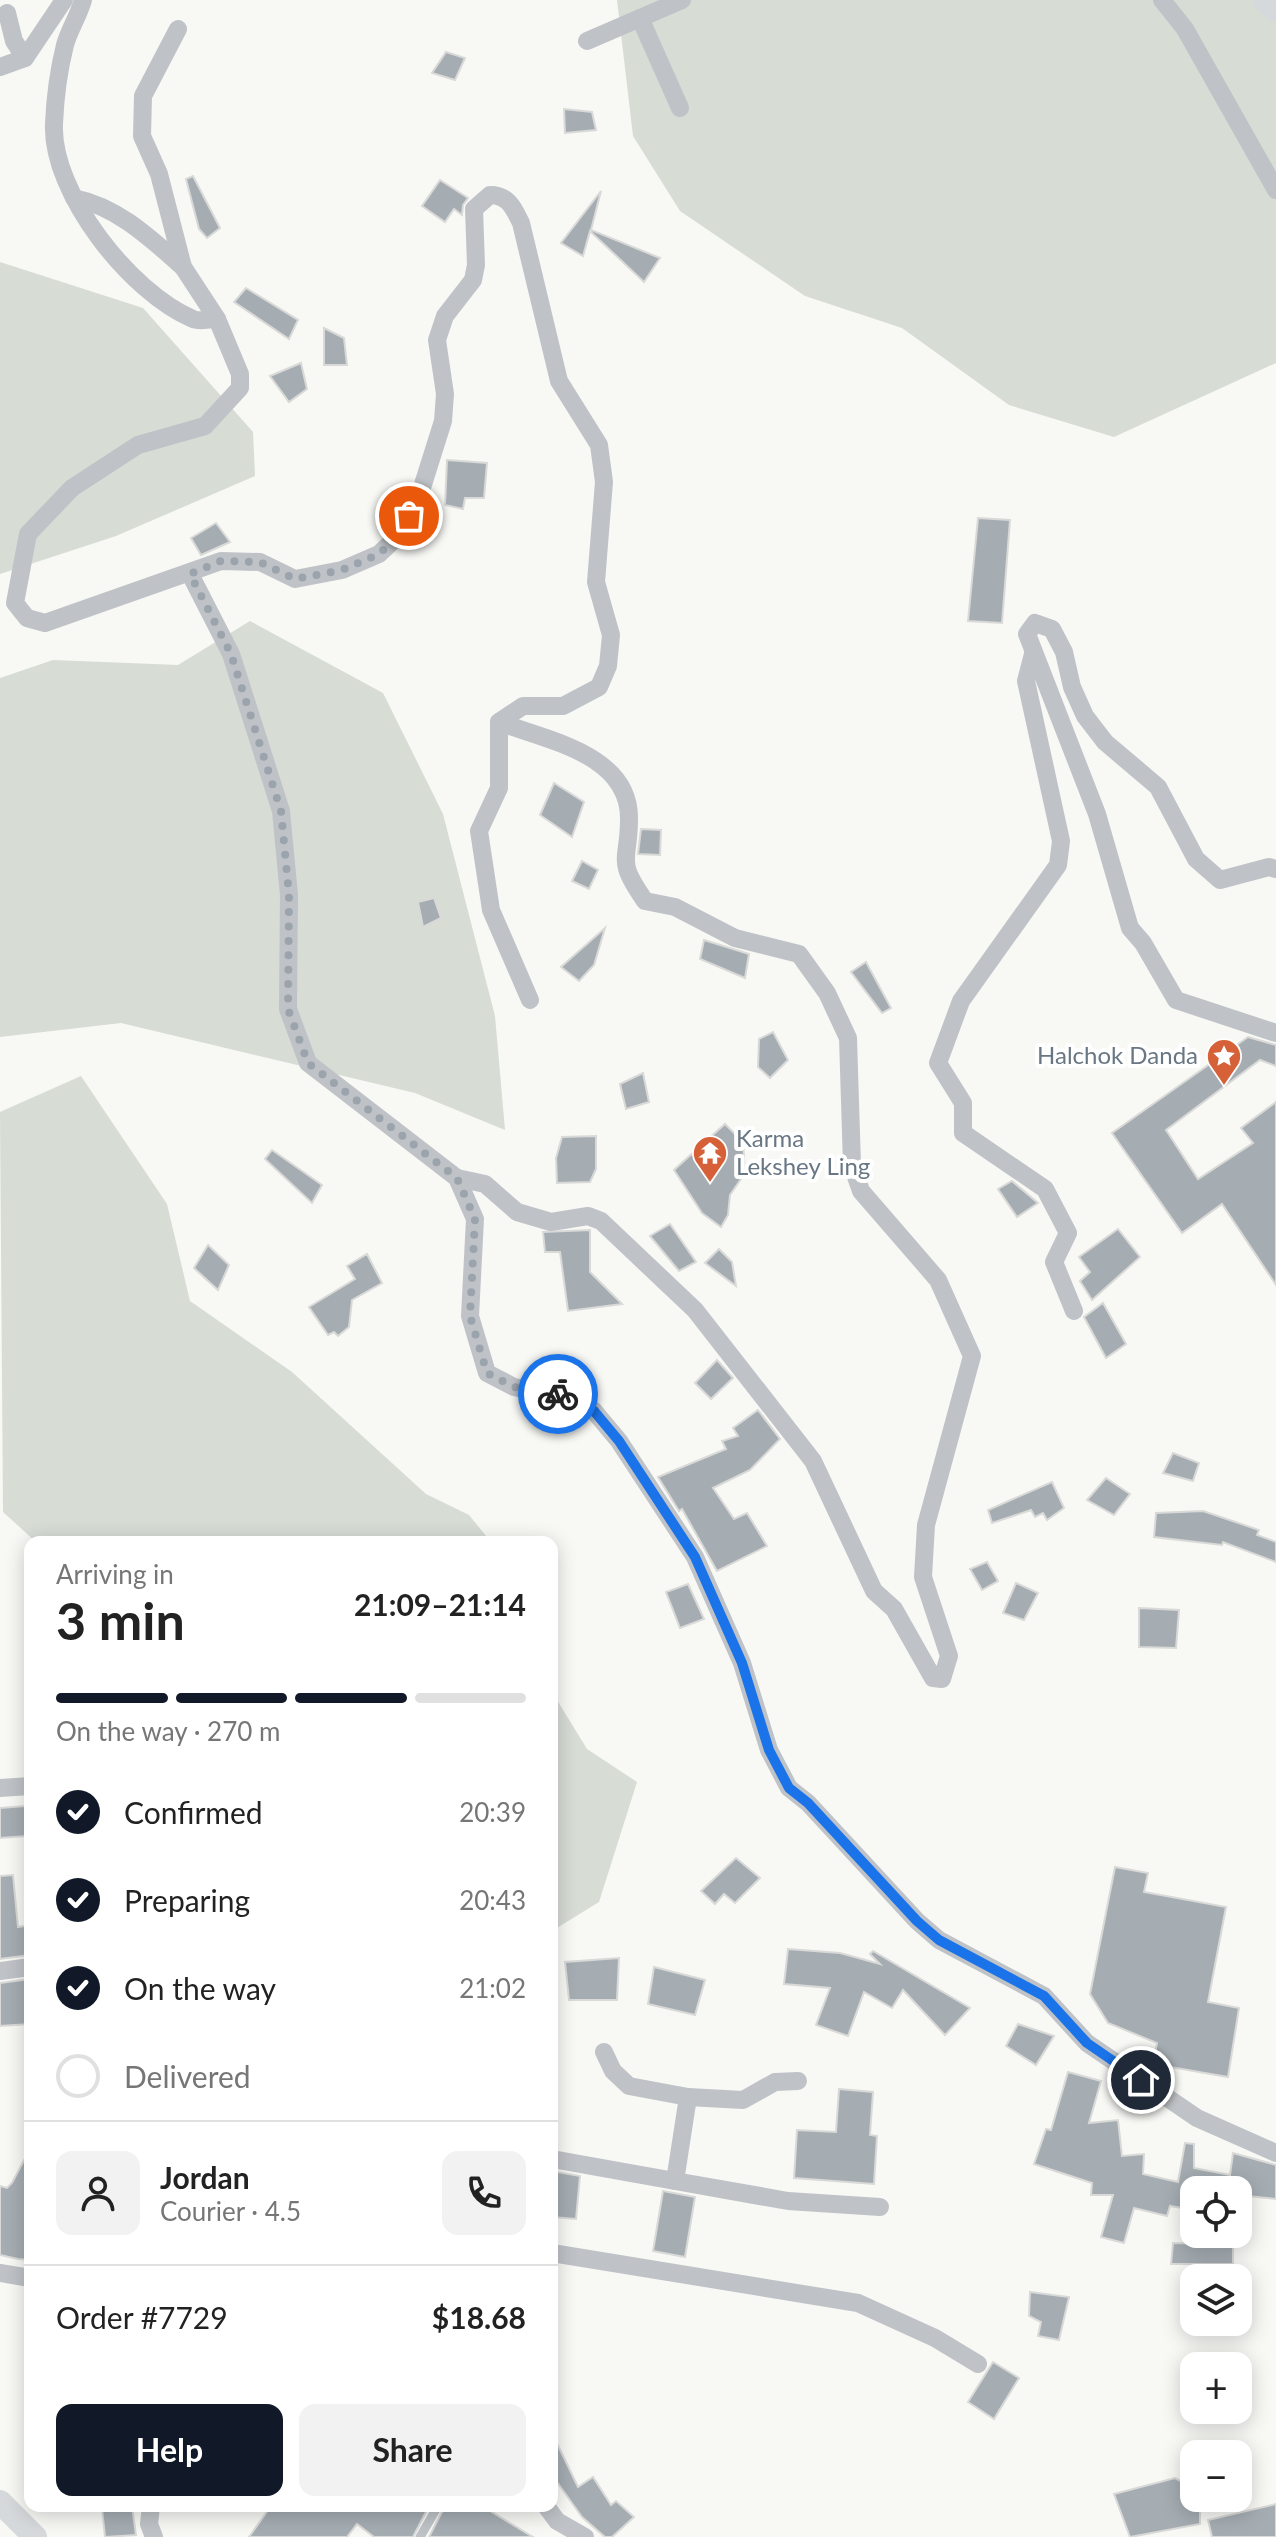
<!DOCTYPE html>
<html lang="en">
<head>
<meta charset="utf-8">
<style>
	body { margin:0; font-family:Lato,sans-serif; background:#f2f2f2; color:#222; height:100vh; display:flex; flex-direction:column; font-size:30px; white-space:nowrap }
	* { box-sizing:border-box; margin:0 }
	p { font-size:26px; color:#767676 }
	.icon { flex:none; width:44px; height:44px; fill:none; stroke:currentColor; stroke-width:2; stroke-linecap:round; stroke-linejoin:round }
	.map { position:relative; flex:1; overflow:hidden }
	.side { position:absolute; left:24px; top:1536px; width:534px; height:976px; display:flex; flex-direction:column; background:#fff; border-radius:16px; box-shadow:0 4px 20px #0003 }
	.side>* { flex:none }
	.controls { position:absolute; left:1180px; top:2176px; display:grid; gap:16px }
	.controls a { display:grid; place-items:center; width:72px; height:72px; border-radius:16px; background:#fff; box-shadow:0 4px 20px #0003; font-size:40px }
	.pin { position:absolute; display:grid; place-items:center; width:68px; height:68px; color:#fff; margin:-34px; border:4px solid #fff; border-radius:50%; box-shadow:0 2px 8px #0007 }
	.courier { position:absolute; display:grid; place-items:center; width:80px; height:80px; margin:-40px; border:6px solid #1a73e8; border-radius:50%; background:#fff; color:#222; box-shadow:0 2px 10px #0007 }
	.headline em { font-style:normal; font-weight:700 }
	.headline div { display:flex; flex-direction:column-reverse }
	.headline { display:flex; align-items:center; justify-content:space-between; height:136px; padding:0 32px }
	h1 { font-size:52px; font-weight:700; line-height:60px }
	.bar { display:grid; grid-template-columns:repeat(4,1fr); gap:12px 8px; align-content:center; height:96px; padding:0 32px }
	.bar i { height:10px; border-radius:6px; background:#e0e0e0 }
	.bar .active { background:#111827 }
	.bar p { grid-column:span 4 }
	.line { display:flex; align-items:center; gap:20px; padding:0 32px; border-top:2px solid #e0e0e0 }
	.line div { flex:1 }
	.round { display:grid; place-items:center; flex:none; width:84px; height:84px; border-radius:16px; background:#f2f2f2 }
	ol { padding:0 32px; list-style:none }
	li { display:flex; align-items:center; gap:24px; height:88px }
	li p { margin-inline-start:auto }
	li .icon { padding:8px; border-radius:50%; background:#111827; color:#fff; stroke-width:4 }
	li:last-child { color:#767676 }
	li i { width:44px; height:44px; border:4px solid #e0e0e0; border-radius:50% }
	.action { display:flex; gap:16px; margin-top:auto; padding:16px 32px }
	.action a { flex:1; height:92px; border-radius:16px; background:#111827; color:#fff; font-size:32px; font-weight:700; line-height:92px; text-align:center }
	.action a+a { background:#f2f2f2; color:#222 }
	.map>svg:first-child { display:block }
</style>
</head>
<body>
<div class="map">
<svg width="1276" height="2537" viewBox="0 0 1276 2537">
	<rect width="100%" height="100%" fill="#f8f8f5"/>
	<g fill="#d7dcd5">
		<path d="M617,0H1276V363L1114,437L1009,405L902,328L805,296L680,211L633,136Z"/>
		<path d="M0,262L143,308L253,432L255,476L116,536L0,574Z"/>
		<path d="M250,621L383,693L443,814L495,1016L505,1130L415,1093L121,1023L0,1037V678L53,660L178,665Z"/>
		<path d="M81,1076L167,1204L190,1301L292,1372L426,1494L469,1515L491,1542H36L3,1512L0,1112Z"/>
		<path d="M552,1692L587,1749L637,1782L599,1902L552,1931Z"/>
	</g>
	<g fill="#a5adb3" stroke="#d9d9d8" stroke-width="2">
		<path d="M446,52L465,58L455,80L432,73Z"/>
		<path d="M564,109L592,112L596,130L565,133Z"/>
		<path d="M193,176L220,228L207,238L199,229L186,179Z"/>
		<path d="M440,180L468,198L463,205L462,215L454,209L445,222L422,206Z"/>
		<path d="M601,191L591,230L660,258L644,282L590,231L583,256L561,243Z"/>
		<path d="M246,288L298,320L289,339L234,302Z"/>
		<path d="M324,328L344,338L347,365H324Z"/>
		<path d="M301,363L307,389L289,402L270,376Z"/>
		<path d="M447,460L487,463L484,498H465L463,509L445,505Z"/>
		<path d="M978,518L1010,520L1002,623L968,621Z"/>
		<path d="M216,523L230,542L201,555L191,538Z"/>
		<path d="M554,783L584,802L572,837L540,815Z"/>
		<path d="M641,829L661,830L660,855L638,854Z"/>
		<path d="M582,861L598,870L589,889L572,881Z"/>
		<path d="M434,898L441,918L423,927L418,902Z"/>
		<path d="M605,928L594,965L579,981L561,967Z"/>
		<path d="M704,940L749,954L745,978L700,959Z"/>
		<path d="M866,962L891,1008L882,1013L851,972Z"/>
		<path d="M773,1032L788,1060L770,1078L758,1067L759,1039Z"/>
		<path d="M1248,1037L1276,1045V1066L1260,1060L1166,1130L1198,1179L1253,1143L1241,1128L1276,1102V1285L1222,1204L1182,1233L1112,1133Z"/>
		<path d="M643,1073L649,1102L626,1109L620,1084Z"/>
		<path d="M725,1124L743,1142L745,1173L730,1195L728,1215L721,1227L702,1213L674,1170Z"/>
		<path d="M596,1136V1169L590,1182L557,1183L556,1158L562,1137Z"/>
		<path d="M272,1150L322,1185L312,1203L265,1159Z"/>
		<path d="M1012,1181L1038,1203L1017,1217L998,1189Z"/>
		<path d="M670,1224L696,1262L679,1271L650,1236Z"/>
		<path d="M1118,1229L1140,1257L1092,1300L1080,1281L1090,1272L1079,1257Z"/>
		<path d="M590,1230V1272L622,1304L568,1311L560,1252H545L543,1232Z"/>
		<path d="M208,1245L229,1265L218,1290L194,1268Z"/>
		<path d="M719,1249L732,1262L736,1286L705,1263Z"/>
		<path d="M367,1254L382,1283L352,1300L349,1327L338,1336L334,1332L328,1335L309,1307L355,1279L347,1266Z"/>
		<path d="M1103,1303L1126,1344L1106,1358L1084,1317Z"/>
		<path d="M717,1360L733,1378L711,1399L695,1383Z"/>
		<path d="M758,1410L780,1439L750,1470L713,1488L734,1519L747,1513L767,1546L717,1571L682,1509L679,1511L658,1477L726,1449L722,1441L738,1436L733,1428Z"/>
		<path d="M1173,1453L1199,1463L1193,1481L1163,1473Z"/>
		<path d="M1106,1478L1130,1494L1114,1515L1087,1500Z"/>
		<path d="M1052,1482L1064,1508L1047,1520L1043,1513L1035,1517L1031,1510L992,1523L988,1510Z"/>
		<path d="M1203,1511L1259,1530L1257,1535L1276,1542V1562L1223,1542L1222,1545L1154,1537L1156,1513Z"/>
		<path d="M987,1562L998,1581L982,1590L970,1569Z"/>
		<path d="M1016,1583L1038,1593L1024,1620L1003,1613Z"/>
		<path d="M688,1584L704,1619L680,1628L666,1592Z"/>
		<path d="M1139,1608L1179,1610L1176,1648L1139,1647Z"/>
		<path d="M25,1806L27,1836L0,1838V1808Z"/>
		<path d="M736,1858L760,1878L735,1903L724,1894L715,1904L701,1891Z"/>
		<path d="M1115,1867L1148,1873L1144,1892L1226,1907L1208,2002L1239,2008L1228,2077L1153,2064L1157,2043L1108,2023L1090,1994Z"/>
		<path d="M13,1875L18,1927L30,1925V1955L0,1959V1876Z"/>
		<path d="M788,1949L840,1953L880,1964L870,1954L873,1951L970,2008L945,2035L903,1990L892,2008L864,1992L848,2036L816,2025L830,1988L784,1984Z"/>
		<path d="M619,1958L617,2000H569L565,1962Z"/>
		<path d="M654,1967L705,1980L695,2015L648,2004Z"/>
		<path d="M30,1979V2024L0,2026V1983Z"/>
		<path d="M1018,2024L1054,2036L1036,2065L1006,2046Z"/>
		<path d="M1068,2072L1101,2081L1089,2123L1118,2120L1122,2156L1144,2154L1143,2174L1178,2182L1185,2143L1194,2144V2168L1230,2175L1233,2153L1276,2165V2199L1238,2195V2190H1194V2210L1170,2206L1167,2216L1134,2208L1124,2243L1101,2237L1113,2195H1091L1092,2183L1034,2164L1046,2129L1051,2130Z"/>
		<path d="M839,2089L873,2092L870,2135L877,2136L874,2184L794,2178L797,2130L836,2132Z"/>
		<path d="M30,2149V2260L18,2259L0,2255V2186L7,2188L12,2183Z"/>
		<path d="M552,2171L580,2176L576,2219L552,2217Z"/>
		<path d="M663,2191L695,2197L685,2257L653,2251Z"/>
		<path d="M1207,2234H1233V2264H1171L1173,2243L1206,2244Z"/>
		<path d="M1030,2292L1069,2297L1059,2340L1038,2336L1041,2322L1029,2316Z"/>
		<path d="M993,2362L1019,2378L994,2419L968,2402Z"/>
		<path d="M552,2433L578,2487L593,2477L611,2505L616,2501L634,2517L612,2537H605L582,2517L552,2475Z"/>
		<path d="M1175,2478L1194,2488V2498H1200V2524L1130,2537L1114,2494Z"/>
		<path d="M1276,2504V2537H1212L1208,2520Z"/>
		<path d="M132,2506L136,2535L105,2537L102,2508Z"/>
		<path d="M271,2506H429L413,2537H374L357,2524L347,2537H249Z"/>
		<path d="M445,2506H482L533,2537H429Z"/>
	</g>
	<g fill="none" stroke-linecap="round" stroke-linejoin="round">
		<path stroke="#bfc3c7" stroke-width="9" d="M420,2537L438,2506"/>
		<g stroke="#bfc3c7" stroke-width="18">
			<path d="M83,0C79,15 69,30 65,45C59,69 55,99 54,124C51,193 131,293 193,319C199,322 209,319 217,319"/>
			<path d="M1162,0L1185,29L1276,190"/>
			<path d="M7,13L14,41L25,58L64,0"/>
			<path d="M640,18L680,108"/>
			<path d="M178,29L143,96L142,136L159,174L183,267L217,319L240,374V388L205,426L138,445L72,488L28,534L15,603L27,618L45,623L221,561L260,562L295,579L342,570L379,554L397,537L420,494L443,421L445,394L437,340L445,316L473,280L476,265L474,209L490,195C509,195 514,209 521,223L559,381L599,445L604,482L596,582L611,635L608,666L599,687L563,706H523L499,722"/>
			<path d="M587,41L682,0"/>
			<path d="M0,67L25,58"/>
			<path d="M74,198C118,207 150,238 183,267"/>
			<path d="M190,574L231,654L281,811L289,895L288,1009L308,1063L457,1178L475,1219L470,1316L487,1373L514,1387L578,1401L594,1411L619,1441L695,1557L742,1663L769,1750L789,1788L808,1803L917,1921L939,1940L1044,1996L1087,2043L1197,2118L1276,2153"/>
			<path d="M1033,654L1026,681L1061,841L1058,865L961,1001L938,1063L963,1103V1133L1045,1189L1068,1233L1054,1262L1074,1311"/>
			<path d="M1276,869L1269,867L1220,880L1196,859L1158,787L1105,742L1085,716L1072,687L1064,652L1052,629L1035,623L1027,634L1097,814L1130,928L1143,943L1176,1000L1276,1033"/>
			<path d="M457,1178L485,1184L517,1212L551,1222L588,1216L601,1221L695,1310L813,1461L874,1591L894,1609L933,1678L942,1679L949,1656L923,1577L926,1525L972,1356L938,1280L861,1191L852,1165L848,1038L827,993L799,954L735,938L675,907L645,901C615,858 629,863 629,819C630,754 546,740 499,722V788L479,831L491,910L530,1000"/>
			<path d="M0,1788L30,1786"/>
			<path d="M0,1971L30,1967"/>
			<path d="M604,2052L613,2071L629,2086L688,2097L743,2100L775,2082L798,2081"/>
			<path d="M552,2159L675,2181L688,2097"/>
			<path d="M675,2181L788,2201L880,2207"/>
			<path d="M552,2253L858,2303L935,2338L978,2364"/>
			<path d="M0,2273L30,2278"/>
			<path d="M151,2506L149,2524L154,2537"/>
			<path d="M546,2506L557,2521L585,2537"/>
		</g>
		<g stroke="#d5d9dc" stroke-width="24">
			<path d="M1265,0L1276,10"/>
			<path d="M0,2502L35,2537"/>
		</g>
	</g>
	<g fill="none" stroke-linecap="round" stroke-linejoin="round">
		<path stroke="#9ba4ac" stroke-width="8" stroke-dasharray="0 14.4" d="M409,516L397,537L379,554L342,570L295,579L260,562L221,561L190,574L231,654L281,811L289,895L288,1009L308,1063L457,1178L475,1219L470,1316L487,1373L514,1387L558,1394"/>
		<path stroke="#1a73e8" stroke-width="10" d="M558,1394L594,1411L619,1441L695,1557L742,1663L769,1750L789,1788L808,1803L917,1921L939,1940L1044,1996L1087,2043L1141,2080"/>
	</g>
	<defs>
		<g id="sight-pin" transform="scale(1.8)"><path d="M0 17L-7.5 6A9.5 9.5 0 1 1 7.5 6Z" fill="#d66037" stroke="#fff"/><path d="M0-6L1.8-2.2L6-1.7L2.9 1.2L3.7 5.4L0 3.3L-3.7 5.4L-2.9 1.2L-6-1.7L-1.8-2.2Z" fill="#fff"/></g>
		<g id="temple-pin" transform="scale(1.8)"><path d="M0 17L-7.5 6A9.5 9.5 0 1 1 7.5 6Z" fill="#d66037" stroke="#fff"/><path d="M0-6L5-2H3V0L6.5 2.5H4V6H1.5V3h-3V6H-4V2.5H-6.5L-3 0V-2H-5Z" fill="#fff"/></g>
	</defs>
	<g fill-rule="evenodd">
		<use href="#sight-pin" x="1224" y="1056"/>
		<use href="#temple-pin" x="710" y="1153"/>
	</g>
	<g text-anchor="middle" stroke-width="8" stroke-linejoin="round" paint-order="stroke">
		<g font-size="24" fill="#697784" stroke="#fff" text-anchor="end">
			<text x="1198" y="1064">Halchok Danda</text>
			<text x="736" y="1147" text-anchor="start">Karma<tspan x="736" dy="28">Lekshey Ling</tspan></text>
		</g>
	</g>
</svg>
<div class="controls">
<a><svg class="icon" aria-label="locate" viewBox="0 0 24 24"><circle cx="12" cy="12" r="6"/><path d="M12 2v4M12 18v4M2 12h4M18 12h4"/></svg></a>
<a><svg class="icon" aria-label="layers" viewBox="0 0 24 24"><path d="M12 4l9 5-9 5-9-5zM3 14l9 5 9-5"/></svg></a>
<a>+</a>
<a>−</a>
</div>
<div class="pin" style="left:409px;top:516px;background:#ea580c"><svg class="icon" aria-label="bag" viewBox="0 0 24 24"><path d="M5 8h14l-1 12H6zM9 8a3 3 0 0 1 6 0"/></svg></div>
<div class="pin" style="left:1141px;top:2080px;background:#1f2937"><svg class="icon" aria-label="home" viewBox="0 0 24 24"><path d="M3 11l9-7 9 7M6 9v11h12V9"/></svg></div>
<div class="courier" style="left:558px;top:1394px"><svg class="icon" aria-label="bike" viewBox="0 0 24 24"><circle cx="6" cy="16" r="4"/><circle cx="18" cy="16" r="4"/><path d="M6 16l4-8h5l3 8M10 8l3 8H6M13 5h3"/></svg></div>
<section class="side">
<div class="headline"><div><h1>3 min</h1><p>Arriving in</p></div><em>21:09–21:14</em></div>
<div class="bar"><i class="active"></i><i class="active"></i><i class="active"></i><i></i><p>On the way · 270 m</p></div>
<ol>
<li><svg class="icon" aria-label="check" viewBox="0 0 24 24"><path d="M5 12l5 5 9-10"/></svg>Confirmed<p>20:39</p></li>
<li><svg class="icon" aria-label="check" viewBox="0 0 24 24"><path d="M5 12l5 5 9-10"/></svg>Preparing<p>20:43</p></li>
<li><svg class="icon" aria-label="check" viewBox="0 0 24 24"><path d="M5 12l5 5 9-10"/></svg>On the way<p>21:02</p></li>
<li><i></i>Delivered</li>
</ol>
<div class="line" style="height:144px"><a class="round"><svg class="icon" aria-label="person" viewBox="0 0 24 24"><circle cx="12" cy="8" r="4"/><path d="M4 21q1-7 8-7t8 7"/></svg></a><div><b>Jordan</b><p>Courier · 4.5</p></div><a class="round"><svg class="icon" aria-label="phone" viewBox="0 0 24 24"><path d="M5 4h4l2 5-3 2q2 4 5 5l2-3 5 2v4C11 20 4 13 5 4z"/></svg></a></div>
<div class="line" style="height:104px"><div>Order #7729</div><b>$18.68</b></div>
<div class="action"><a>Help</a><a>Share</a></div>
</section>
</div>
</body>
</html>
